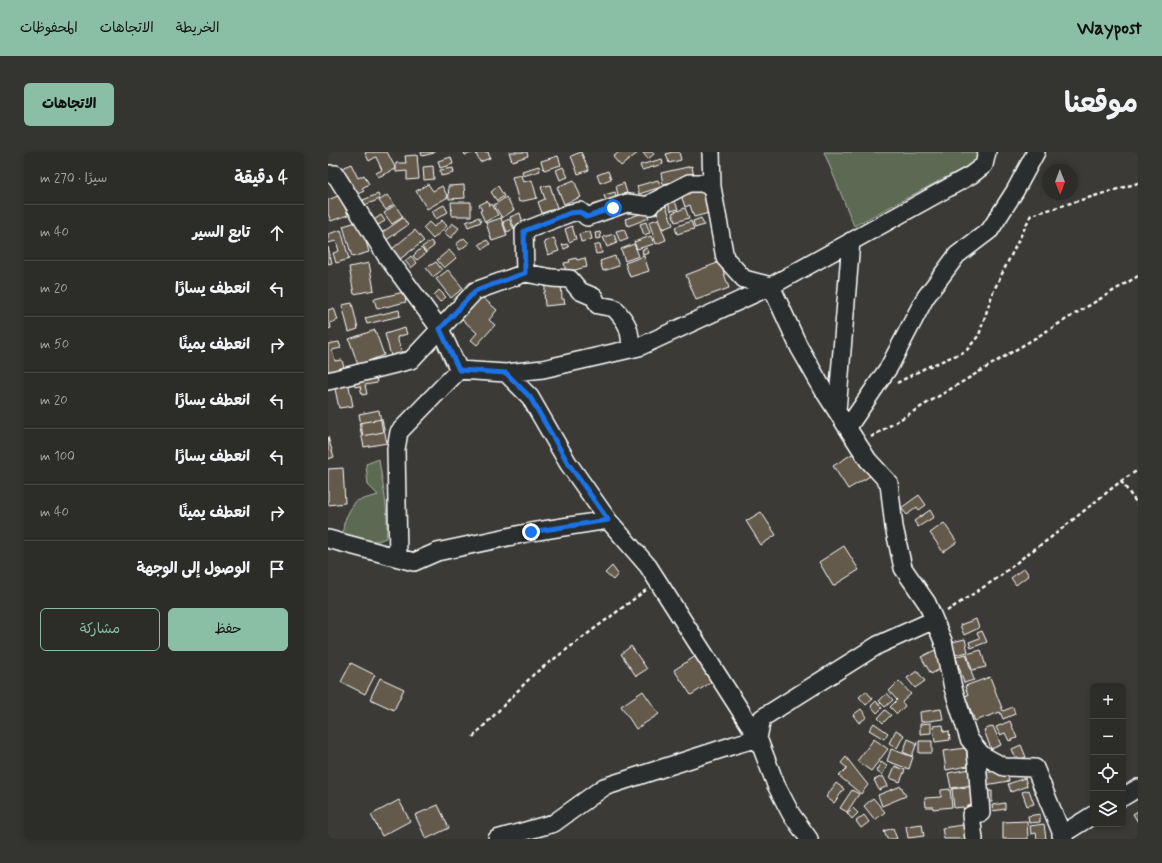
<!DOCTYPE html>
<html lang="ar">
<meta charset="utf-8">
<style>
body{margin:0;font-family:Mynerve,"Playpen Sans Arabic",sans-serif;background:#343431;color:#f1f3f6;direction:rtl}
.controls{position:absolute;right:12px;bottom:12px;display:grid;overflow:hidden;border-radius:6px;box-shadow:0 2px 6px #0003}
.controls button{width:36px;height:36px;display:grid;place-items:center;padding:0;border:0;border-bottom:1px solid #484846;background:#2c2c29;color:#f1f3f6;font:20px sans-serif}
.compass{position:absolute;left:714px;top:12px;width:36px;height:36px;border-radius:50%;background:#2c2c29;box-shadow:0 2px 6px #0003;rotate:179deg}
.stop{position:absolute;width:12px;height:12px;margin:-9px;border:3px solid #1a73e8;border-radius:50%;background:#fff}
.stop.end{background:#1a73e8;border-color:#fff;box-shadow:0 1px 4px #0008}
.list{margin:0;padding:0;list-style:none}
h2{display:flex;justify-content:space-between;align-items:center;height:52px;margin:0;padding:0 16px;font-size:17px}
h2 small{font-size:13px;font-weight:400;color:#a6a7a8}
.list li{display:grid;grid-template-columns:26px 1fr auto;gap:12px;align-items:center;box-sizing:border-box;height:56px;padding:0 16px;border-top:1px solid #484846}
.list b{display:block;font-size:15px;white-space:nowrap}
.list em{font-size:13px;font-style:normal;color:#a6a7a8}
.actions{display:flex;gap:8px;padding:12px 16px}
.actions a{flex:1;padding:9px 0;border:1px solid #8abfa5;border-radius:6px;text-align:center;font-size:14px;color:#8abfa5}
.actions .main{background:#8abfa5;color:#111}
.icon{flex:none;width:22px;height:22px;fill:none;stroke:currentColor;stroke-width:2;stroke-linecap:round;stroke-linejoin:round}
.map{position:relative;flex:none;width:810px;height:687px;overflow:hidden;direction:ltr;border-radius:6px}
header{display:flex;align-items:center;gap:24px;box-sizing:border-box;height:56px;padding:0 20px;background:#8abfa5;color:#111}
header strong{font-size:19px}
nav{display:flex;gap:22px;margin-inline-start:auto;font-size:14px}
.intro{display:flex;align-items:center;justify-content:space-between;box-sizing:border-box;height:96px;padding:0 24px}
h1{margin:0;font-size:28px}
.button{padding:10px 18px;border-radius:6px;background:#8abfa5;color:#111;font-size:14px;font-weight:700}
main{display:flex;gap:24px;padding:0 24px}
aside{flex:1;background:#2c2c29;border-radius:6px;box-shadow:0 2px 6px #0003}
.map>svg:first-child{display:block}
.green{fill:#5c6a52;stroke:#aeb4a8}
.building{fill:#645a4c;stroke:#fff}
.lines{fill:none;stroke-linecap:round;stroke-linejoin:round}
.minor-casing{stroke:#fff;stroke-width:20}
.path{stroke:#fff;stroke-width:2.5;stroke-dasharray:4 3;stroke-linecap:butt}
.minor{stroke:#2a2d2e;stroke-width:17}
.route{stroke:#1a73e8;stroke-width:5}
</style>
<header>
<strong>Waypost</strong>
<nav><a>الخريطة</a><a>الاتجاهات</a><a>المحفوظات</a></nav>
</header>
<div class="intro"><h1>موقعنا</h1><a class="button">الاتجاهات</a></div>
<main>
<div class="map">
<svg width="810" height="687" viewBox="0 0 810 687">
<rect width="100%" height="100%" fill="#3b3a37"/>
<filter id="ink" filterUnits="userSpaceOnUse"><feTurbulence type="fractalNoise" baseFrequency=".025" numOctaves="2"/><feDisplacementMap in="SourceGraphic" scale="8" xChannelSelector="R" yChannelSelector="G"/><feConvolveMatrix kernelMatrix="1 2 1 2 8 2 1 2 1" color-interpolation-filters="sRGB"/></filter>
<g filter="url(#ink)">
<path class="green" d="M496 0H651L647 10 526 74Z
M51 307C54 333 62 360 58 386L50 389H36L32 386 19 384 15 380C15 368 21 359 28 349L50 343 40 333 38 312Z"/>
<path class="building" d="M39 0H59L68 17 50 25 48 21 54 18 48 5 41 9 37 1Z
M93 0H106V1L94 4Z
M136 0H148L137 3Z
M154 0H160L162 6 152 10 148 2Z
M181 0H199L200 4 184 9Z
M253 0 261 18 250 22 243 4Z
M291 0H311L293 14 285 5Z
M316 0H325L326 2 320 7 315 1Z
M344 0H351L353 8 341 11 338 2Z
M89 3 91 27 79 28V19L68 20V11H78L77 4Z
M230 4 233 13 216 18 213 9Z
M123 5 125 12 112 16 110 9Z
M334 7 335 12 314 18 312 13Z
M23 12 30 26 36 23 41 32 34 36 36 39 28 43 14 16Z
M105 14 106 27 96 28 95 15Z
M211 14 212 19 195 24 194 19Z
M364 14 366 26 335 32 333 21Z
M235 15 240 25 232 28 228 18Z
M125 16 126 21 113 24 112 18Z
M280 19 283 27 272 31 269 23Z
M193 23 195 30 204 28 209 46 191 50 184 25Z
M246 28 253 45 236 52 229 35Z
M330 28 333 35 311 42 309 34Z
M296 31 299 41 290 43 288 34Z
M100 32 105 39 114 34 120 45 99 57 88 39Z
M136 33 137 46 121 47 120 34Z
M222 33 229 56 214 61 210 50 217 47 213 35Z
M170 34 176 44 169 49 163 40Z
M374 36 381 61 366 65 362 53 357 55 353 43Z
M287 40 289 49 279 52 276 43Z
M50 42 52 47 37 53 35 48Z
M12 43 20 63 3 69 0 62V48Z
M59 43 66 52 58 58 51 49Z
M178 45 186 58 174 66 166 53Z
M346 47 350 57 343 59 339 49Z
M159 49 162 54 164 52 170 63 157 70 152 59 154 58 151 53Z
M123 50H143V64H124Z
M67 53 75 65 64 72 56 61Z
M116 53 120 60 108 67 104 59Z
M338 54 345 73 335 77 328 57Z
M357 56 361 66 347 70 344 61Z
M318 60 321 66 300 74 297 67Z
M192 61 196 74 187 77 182 65Z
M53 63 57 69 47 75 43 70Z
M151 65 153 70 140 75 138 70Z
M75 66 80 73 57 89 52 82Z
M173 66 179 84 164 89 158 71Z
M373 66 376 73 367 76 365 69Z
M181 67 186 77 179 80 175 70Z
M330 67 338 88 328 92 321 70Z
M114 68 119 74 105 87 95 76 101 70 106 75Z
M32 69 41 100 24 105 15 74Z
M363 69 366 77 349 82 347 75Z
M318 70 322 81 316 83 312 72Z
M124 71 131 76 123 86 116 81Z
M244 74 248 87 241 90 237 77Z
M296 77 300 87 292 90 288 79Z
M13 78 21 107 8 111 5 101 11 99 8 89 0 91V82Z
M87 78 96 89 72 107 64 97Z
M262 79 264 87 253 90 251 82Z
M272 80 273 86 268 87 267 81Z
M286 82 289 91 279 95 275 85Z
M323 84 326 92 309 97 306 90Z
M136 86 141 91 132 98 128 92Z
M226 86 231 99 220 103 216 90Z
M159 88 162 92 155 97 151 92Z
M103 89 106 94 98 100 94 95Z
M239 92 241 95 236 97 234 93Z
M272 92 274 101 268 102 266 94Z
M306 92 311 104 297 109 293 97Z
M0 95 4 111 0 112Z
M93 96 98 101 89 108 85 104Z
M319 96 321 101 315 103 314 98Z
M121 98 128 106 116 116 109 108Z
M83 104 89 111 83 116 77 109Z
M287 104 291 114 275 119 272 109Z
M316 104 321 119 302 125 297 111Z
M248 106 249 108 257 106 259 115 238 120 236 111 242 110 241 108Z
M108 110 114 118 105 125 98 116Z
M392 110 401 136 368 148 358 123Z
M41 111 46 138 26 142 21 115Z
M120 118 135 136 123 146 108 127Z
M233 131 234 147H236L237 152 217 154 216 140H217V133Z
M111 138 118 145 112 150 106 143Z
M76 140 78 150 49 157 46 147Z
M153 144 169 158 161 168 167 173 149 193 143 188 149 181 133 166Z
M24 151 30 177 21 180 14 153Z
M6 156 10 168 2 171 3 176 0 177V158Z
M71 158 72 164 39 172 37 166Z
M77 176 79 182 69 185 74 201 63 204 57 182Z
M47 178 56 203 30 213 21 187Z
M11 190 13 196 4 198 7 209 14 208 16 216 0 220V192Z
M48 222 49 231 37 233 39 242 34 243 32 234 27 235 25 226Z
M20 229 25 254 11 256 6 232Z
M51 258 55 280 35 284 31 262Z
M54 267 59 291 36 295 31 271Z
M0 285 6 305 0 307Z
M529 299 544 323 520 337 505 314Z
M15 316 17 351 0 353V317Z
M591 343 598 353 591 358 589 355 579 363 573 356Z
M602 358 606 365 590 375 586 369Z
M433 360 448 383 433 393 418 369Z
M616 371 629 390 615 400 602 381Z
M516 394 531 418 505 434 491 410Z
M284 414 290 422 285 428 277 421Z
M696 416 701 423 688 433 683 426Z
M648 467 651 476 636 483 632 473Z
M654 479 659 490 643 496 641 490 652 486 649 481Z
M637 487 640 500 627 503 624 490Z
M303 494 319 517 308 524 293 502Z
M607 498 616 515 603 522 593 505Z
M653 498 658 515 644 518 639 502Z
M371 502 387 528 363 543 346 518Z
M638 502 646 528 636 531 628 505Z
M23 511 47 523 37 542 13 530Z
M589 519 597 529 587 536 579 526Z
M662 525 675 559 685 555 687 562 675 567 672 560 647 569 637 544 640 543 637 534Z
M52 526 76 537 66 558 42 547Z
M571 529 583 542 574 550 577 554 569 562 562 555 569 548 561 539Z
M315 539 331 562 308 577 293 554Z
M538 539 545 547 538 553 531 545Z
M559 541 565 548 557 555 551 549Z
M548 549 554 556 549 561 543 554Z
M533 557 539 565 531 571 525 563Z
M613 557 615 567 593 570 592 560Z
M557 558 563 563 555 571 550 566Z
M682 569 689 586 681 589 677 581 672 583 668 575Z
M546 571 560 581 556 587 541 578Z
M603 571V581L592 582V572Z
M615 573 616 580 621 579 622 588 607 590 605 574Z
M665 574 673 593 663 597 656 578Z
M568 578 576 583 569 596 561 591Z
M546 587 560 597 543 619 529 609Z
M580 587 589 591 584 604 575 600Z
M591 589H604V601H591Z
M693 593 698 605 689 609 684 597Z
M638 596 640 614 618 618 615 599Z
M563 597 585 605 581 617 559 609Z
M518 605 540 633 533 642 511 624 519 616 513 611Z
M553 610 559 614 554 623 548 619Z
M567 614 577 618 572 630 562 626Z
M642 617 645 633 623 636 620 621Z
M669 619 670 622 679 620 681 629 657 633 655 621Z
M555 624 560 634 551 638 546 628Z
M697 626 699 634 683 640 680 632Z
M508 631 516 637 506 651 498 645Z
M573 634 578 644 554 654 550 643Z
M647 634 649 653 643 654V659H636L635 655 626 656 624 637Z
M622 637 624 655 605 657V655H598L597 646 613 645V638Z
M524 638 531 642 519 660 512 656Z
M701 638 706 652 699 654 694 640Z
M659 639H664V650H660Z
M545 646 557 660 547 668 536 654Z
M71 648 82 669 54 684 43 663Z
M677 651V657L665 659 664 653Z
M110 653 121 676 98 687 87 663Z
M525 656 530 661 524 667 519 661Z
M810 659V670L805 662Z
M712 662V670L701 671 700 664Z
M536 663 541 670 533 676 528 669Z
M699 669 700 687H675V670Z
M594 672 596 684 580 686 578 674Z
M641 672 643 687H616L614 676Z
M716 672 718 687H709L708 681 703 682 702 674Z
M565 676 569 687H559L556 679Z"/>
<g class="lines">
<g class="minor-casing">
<path id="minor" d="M383 0 384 35 397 106 416 127 443 134 471 195 496 239 540 308 561 331 566 375 575 416 599 451 615 489 625 536 641 587 654 603 676 615 707 616 736 687
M0 22H7L57 102 112 177 83 208 0 229
M384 35 374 31H361L325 50 322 54 299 51 259 65 252 59 242 61 196 79 197 121 147 139 112 177 131 218 178 221 202 245 240 311 280 368 320 414 430 586 448 633 463 662 481 687
M197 121 224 126 242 127 252 139 266 145 270 153 286 156C300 171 302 176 303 197
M178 221 215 217 311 195 443 134 643 23 656 13 659 0
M509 259 523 89
M520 275 561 215 597 146 629 103 662 78 687 39 708 0
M0 387 86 410 109 400 203 380 280 368
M70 405 68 297 71 280 131 218
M430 586 434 566 550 493 606 468
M795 645 810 636
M733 683 765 663
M169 687 226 671 276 635 406 593 430 586
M646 687 643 663 653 661 648 597"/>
</g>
<path class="path" d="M569 231 597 216 638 199 651 183 665 140 703 63 810 31
M543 285 810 124
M793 329 810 353
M619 459 671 425 698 403 721 387 793 329 810 318
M145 585 206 522 318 438"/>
<use href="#minor" class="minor"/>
</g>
</g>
<g class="lines" filter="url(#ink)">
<path class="route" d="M203 380 280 368 240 311 202 245 178 221 131 218 112 177 147 139 197 121 196 79 242 61 252 60 259 65 285 56"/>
</g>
</svg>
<div class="controls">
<button>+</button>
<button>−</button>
<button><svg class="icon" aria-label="locate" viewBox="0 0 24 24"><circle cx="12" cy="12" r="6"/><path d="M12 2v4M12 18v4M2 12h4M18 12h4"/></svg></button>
<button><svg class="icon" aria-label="layers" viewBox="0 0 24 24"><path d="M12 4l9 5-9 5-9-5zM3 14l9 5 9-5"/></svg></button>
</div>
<svg class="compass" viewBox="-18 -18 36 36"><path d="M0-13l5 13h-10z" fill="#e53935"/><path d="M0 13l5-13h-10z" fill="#a6a7a8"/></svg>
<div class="stop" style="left:285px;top:56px"></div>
<div class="stop end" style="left:203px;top:380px"></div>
</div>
<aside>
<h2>4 دقيقة<small>سيرًا · 270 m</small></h2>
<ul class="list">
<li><svg class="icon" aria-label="ahead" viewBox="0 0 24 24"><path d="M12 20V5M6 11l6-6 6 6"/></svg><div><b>تابع السير</b></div><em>40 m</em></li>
<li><svg class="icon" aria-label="left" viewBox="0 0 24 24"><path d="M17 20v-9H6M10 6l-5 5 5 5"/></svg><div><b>انعطف يسارًا</b></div><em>20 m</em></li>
<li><svg class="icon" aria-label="right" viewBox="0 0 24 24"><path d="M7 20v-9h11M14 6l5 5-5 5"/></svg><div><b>انعطف يمينًا</b></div><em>50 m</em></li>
<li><svg class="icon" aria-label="left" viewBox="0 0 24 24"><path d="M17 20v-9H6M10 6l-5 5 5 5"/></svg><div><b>انعطف يسارًا</b></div><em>20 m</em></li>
<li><svg class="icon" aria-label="left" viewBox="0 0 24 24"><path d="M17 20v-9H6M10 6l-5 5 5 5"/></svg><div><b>انعطف يسارًا</b></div><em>100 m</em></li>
<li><svg class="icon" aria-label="right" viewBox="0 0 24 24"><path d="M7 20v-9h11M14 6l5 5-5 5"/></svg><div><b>انعطف يمينًا</b></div><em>40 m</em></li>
<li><svg class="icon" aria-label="arrive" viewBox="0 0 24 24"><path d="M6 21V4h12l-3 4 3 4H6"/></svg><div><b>الوصول إلى الوجهة</b></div></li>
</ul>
<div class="actions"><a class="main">حفظ</a><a>مشاركة</a></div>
</aside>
</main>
